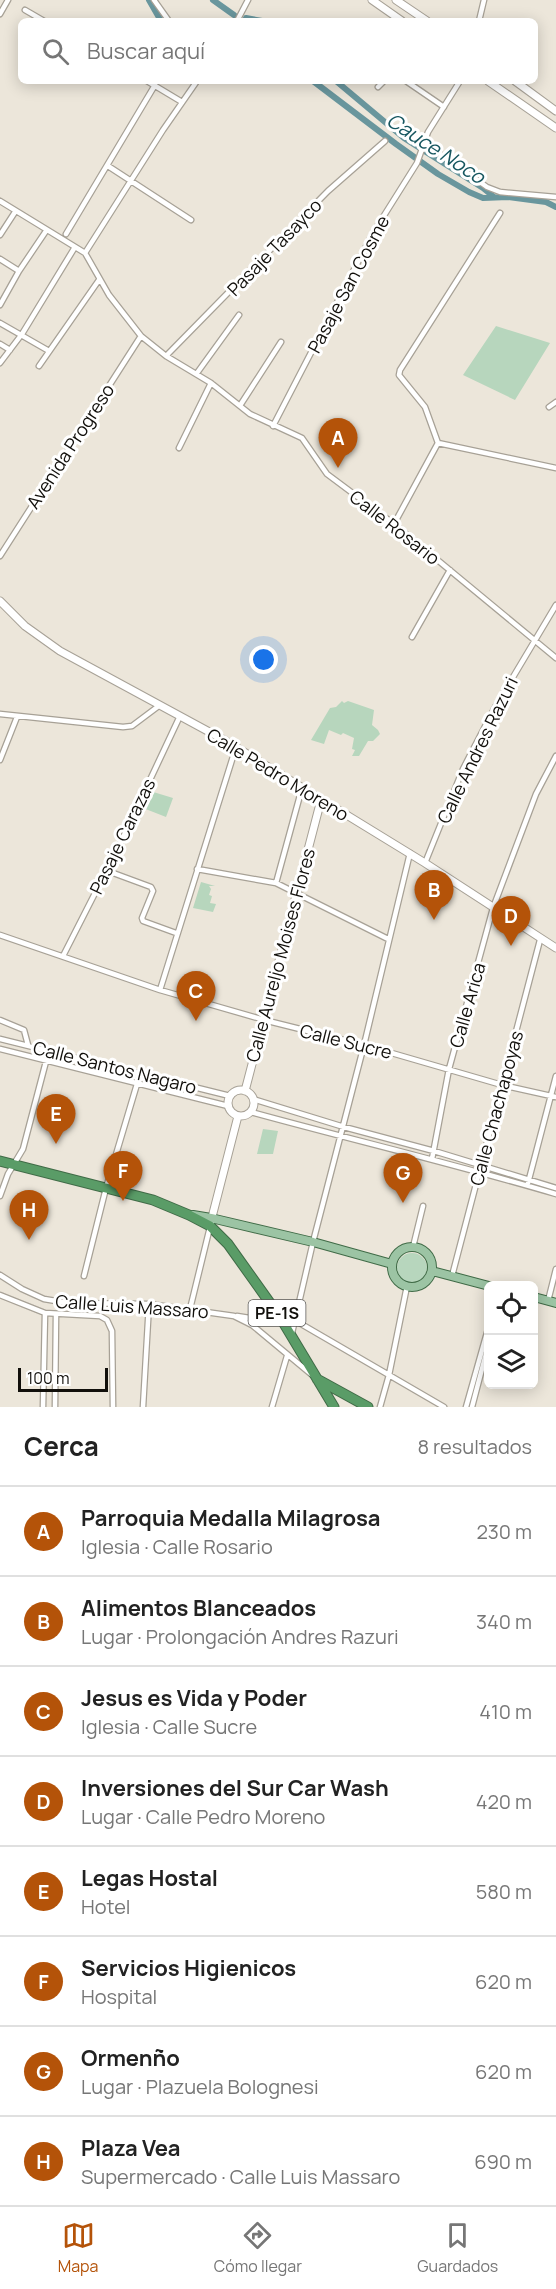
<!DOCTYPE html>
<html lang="es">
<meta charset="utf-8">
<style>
body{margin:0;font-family:Manrope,sans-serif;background:#f2f2f2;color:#222}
.controls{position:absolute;right:18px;bottom:18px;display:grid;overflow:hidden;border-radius:9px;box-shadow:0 3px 15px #0003}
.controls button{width:54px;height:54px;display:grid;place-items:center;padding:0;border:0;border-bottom:2px solid #e0e0e0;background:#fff;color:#222;font:30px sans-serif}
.scale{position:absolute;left:18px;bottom:15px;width:90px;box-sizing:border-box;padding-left:6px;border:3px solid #110f0b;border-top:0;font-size:16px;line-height:21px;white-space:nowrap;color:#110f0b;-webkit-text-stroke:4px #fff;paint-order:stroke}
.you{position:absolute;left:264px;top:660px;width:21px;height:21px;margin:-15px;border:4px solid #fff;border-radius:50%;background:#1a73e8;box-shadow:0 0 0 9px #1a73e833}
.badge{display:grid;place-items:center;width:39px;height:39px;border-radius:50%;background:#b45309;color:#fff;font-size:20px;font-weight:700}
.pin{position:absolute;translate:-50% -50px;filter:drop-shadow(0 2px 3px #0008)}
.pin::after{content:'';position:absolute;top:32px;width:21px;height:18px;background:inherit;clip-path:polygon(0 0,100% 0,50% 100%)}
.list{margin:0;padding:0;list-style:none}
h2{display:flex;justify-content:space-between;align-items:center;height:78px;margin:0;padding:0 24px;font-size:26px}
h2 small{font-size:20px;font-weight:400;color:#767676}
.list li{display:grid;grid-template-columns:39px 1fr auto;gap:18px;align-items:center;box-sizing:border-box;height:90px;padding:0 24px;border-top:2px solid #e0e0e0}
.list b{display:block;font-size:22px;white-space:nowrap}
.list p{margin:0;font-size:20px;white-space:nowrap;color:#767676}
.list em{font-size:20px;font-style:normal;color:#767676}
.icon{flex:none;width:33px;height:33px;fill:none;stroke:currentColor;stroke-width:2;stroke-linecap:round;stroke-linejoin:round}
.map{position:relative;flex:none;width:556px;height:1407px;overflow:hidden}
.search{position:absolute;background:#fff;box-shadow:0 3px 15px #0003;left:18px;right:18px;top:18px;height:66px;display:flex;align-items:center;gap:15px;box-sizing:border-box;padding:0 21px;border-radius:9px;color:#767676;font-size:22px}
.sheet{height:798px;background:#fff}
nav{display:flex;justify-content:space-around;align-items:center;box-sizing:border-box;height:84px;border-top:2px solid #e0e0e0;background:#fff;font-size:16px;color:#767676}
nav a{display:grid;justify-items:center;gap:3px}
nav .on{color:#b45309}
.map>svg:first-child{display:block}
.green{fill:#b7d6bd}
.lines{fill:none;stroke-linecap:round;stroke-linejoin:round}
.canal{stroke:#69969d;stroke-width:6}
.street-casing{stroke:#a7a196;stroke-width:7}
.secondary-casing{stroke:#a7a196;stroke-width:9}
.primary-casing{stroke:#406b47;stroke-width:10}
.highway-casing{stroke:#406b47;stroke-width:11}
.street{stroke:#fff;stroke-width:4.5}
.secondary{stroke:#fff;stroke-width:7}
.primary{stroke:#9cc4a4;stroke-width:8}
.highway{stroke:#5a9c67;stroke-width:9}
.labels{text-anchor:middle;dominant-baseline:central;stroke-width:6;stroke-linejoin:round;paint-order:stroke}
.shield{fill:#fff;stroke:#585754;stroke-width:1.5}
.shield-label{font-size:16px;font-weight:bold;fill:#110f0b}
.street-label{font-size:18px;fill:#110f0b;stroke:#fff}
.water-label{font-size:20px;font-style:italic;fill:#16565f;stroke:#fff}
</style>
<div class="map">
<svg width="556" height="1407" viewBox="0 0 556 1407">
<rect width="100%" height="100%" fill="#ece6da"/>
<path class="green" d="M496 326 550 343 515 400 463 375Z
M342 701 344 703 348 701 374 710 372 725 378 730 380 734 373 741H368L359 756H352L355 750 352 749 354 738 343 733 341 735 329 730 324 744 311 740 330 708 336 707Z
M150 791 173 798 166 817 143 808Z
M201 882 215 886H209L211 889 209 895 212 896 210 903 216 904 213 912 193 908Z
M263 1129 278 1131 273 1154H257Z
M397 1268a15 15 0 1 1 30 0a15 15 0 1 1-30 0Z"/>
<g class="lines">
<path class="canal" d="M149 0 161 21
M213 0 234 15
M246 18 262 21
M313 81 396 144 438 174 469 192 483 198 508 197 546 202 556 207
M336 81 404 138 483 188 494 197"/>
<g class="street-casing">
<path id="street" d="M154 0 169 21
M25 10 44 21
M0 14 8 0
M237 21 248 0
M479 21 484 0
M147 81 182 102
M406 81 444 107
M378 87 384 81
M425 143 487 187 500 192 556 197
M108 166 191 220
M0 201 85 253
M500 213 400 370 399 375 425 407 438 443 556 468
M66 234 155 85
M0 235 15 212
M85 253 109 295 141 336 166 356 211 383 250 414 302 438 327 474 394 524 556 658
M85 253 163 130 197 81
M0 259 19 271
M0 305 19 271 46 231
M0 323 49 351
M0 344 10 350
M166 356 328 191 385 141
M0 363 22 334 75 247
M39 366 99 280
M197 373 239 315
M241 404 281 342
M549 407 556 402
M273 426 373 233 417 163 428 132 460 81
M179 448 211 383
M394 524 438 443
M0 556 141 336
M412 637 450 570
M0 714 123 727 132 726 160 705
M0 760 17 717
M425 863 463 769 494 709 556 605
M197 869 276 883 388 939
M105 870 151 887 153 891 142 918 143 921 176 933
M276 883 302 788
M0 935 160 990 268 1021 364 1045 502 1085 556 1097
M63 956 118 848 180 716
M160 990 236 747
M0 1020 24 1030 28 1045
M0 1039 230 1096
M0 1049 228 1106
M253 1099 344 1127 434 1151 556 1188
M251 1112C353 1140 455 1164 556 1194
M432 1159 449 1069 493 908 536 794 556 756
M528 1183 556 1076
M0 1196 8 1174 23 1149 49 1050
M413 1247 423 1206
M0 1275 22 1289 44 1299 68 1303 149 1304 234 1316 252 1325 311 1374
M84 1276 106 1188 140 1074
M452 1276 540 940
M0 1295 45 1313 100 1316 107 1320 112 1331 113 1407
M548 1301 556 1269
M190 1309 210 1227
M237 1316 282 1323
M296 1321 444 1407
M292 1333 313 1242 364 1045 410 853
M43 1407 45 1313
M55 1407 56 1314
M143 1407 149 1304
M272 1407 287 1356
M380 1407 389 1375 407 1286
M466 1407 488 1329
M472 1407 488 1346"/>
</g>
<g class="secondary-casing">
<path id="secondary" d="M372 0 402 21
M396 0 427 21
M488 81 556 128
M515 81 556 111
M0 601 25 626 60 651 226 741 425 863 556 948
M228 1103a13 13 0 1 1 26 0a13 13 0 1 1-26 0Z
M245 1091 321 800
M211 1221 238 1116"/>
</g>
<g class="primary-casing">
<path id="primary" d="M193 1215 211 1218 313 1242 392 1264
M392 1267a20 20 0 1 1 40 0a20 20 0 1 1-40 0Z
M432 1271 489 1286
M534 1297 556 1303"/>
</g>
<g class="highway-casing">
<path id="highway" d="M0 1161 153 1200 189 1215 210 1226 228 1244 280 1317 334 1407
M317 1379 368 1407"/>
</g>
<use href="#street" class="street"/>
<use href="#secondary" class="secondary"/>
<use href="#primary" class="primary"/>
<use href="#highway" class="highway"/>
</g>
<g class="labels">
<rect class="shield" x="248.5" y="1300" width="57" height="26" rx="4.5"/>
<g class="shield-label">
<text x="277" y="1313">PE-1S</text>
</g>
<g class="street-label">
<text transform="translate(274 247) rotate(-46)">Pasaje Tasayco</text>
<text transform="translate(348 284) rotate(-62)">Pasaje San Cosme</text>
<text transform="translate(70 446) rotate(-57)">Avenida Progreso</text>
<text transform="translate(395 527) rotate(38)">Calle Rosario</text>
<text transform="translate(477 750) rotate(-64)">Calle Andres Razuri</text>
<text transform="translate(278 774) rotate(31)">Calle Pedro Moreno</text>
<text transform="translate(122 836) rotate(-64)">Pasaje Carazas</text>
<text transform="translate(280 955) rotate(-75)">Calle Aureljo Moises Flores</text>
<text transform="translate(467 1005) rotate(-74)">Calle Arica</text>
<text transform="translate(346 1041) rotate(14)">Calle Sucre</text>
<text transform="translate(115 1067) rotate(14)">Calle Santos Nagaro</text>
<text transform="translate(496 1108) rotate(-75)">Calle Chachapoyas</text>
<text transform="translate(132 1306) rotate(4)">Calle Luis Massaro</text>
</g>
<g class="water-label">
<text transform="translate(436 148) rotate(33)">Cauce Noco</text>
</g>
</g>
</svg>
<div class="controls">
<button><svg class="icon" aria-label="locate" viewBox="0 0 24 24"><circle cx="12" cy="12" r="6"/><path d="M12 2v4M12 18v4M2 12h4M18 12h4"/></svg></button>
<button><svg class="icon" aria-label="layers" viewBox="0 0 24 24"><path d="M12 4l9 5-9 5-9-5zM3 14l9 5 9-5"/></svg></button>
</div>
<div class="scale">100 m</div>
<div class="you"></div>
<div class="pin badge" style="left:338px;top:468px">A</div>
<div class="pin badge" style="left:434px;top:920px">B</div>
<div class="pin badge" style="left:196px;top:1021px">C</div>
<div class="pin badge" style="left:511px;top:946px">D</div>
<div class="pin badge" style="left:56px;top:1144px">E</div>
<div class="pin badge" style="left:123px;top:1201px">F</div>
<div class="pin badge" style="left:403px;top:1203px">G</div>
<div class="pin badge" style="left:29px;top:1240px">H</div>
<div class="search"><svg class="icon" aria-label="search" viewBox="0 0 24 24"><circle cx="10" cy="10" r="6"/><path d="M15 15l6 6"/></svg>Buscar aquí</div>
</div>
<section class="sheet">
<h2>Cerca<small>8 resultados</small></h2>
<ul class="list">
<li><span class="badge">A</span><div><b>Parroquia Medalla Milagrosa</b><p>Iglesia · Calle Rosario</p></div><em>230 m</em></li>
<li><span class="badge">B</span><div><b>Alimentos Blanceados</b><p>Lugar · Prolongación Andres Razuri</p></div><em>340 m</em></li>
<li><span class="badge">C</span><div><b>Jesus es Vida y Poder</b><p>Iglesia · Calle Sucre</p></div><em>410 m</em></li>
<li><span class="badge">D</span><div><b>Inversiones del Sur Car Wash</b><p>Lugar · Calle Pedro Moreno</p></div><em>420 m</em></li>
<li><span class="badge">E</span><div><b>Legas Hostal</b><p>Hotel</p></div><em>580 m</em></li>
<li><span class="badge">F</span><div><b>Servicios Higienicos</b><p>Hospital</p></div><em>620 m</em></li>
<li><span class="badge">G</span><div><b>Ormenño</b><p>Lugar · Plazuela Bolognesi</p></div><em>620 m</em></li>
<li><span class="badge">H</span><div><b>Plaza Vea</b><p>Supermercado · Calle Luis Massaro</p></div><em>690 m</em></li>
</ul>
</section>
<nav>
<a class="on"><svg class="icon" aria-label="map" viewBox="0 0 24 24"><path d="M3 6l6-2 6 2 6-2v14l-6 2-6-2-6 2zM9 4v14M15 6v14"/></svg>Mapa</a>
<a><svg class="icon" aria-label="directions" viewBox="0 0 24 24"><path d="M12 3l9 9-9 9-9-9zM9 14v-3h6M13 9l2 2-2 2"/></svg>Cómo llegar</a>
<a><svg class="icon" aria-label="saved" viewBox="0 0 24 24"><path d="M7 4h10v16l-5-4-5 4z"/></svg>Guardados</a>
</nav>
